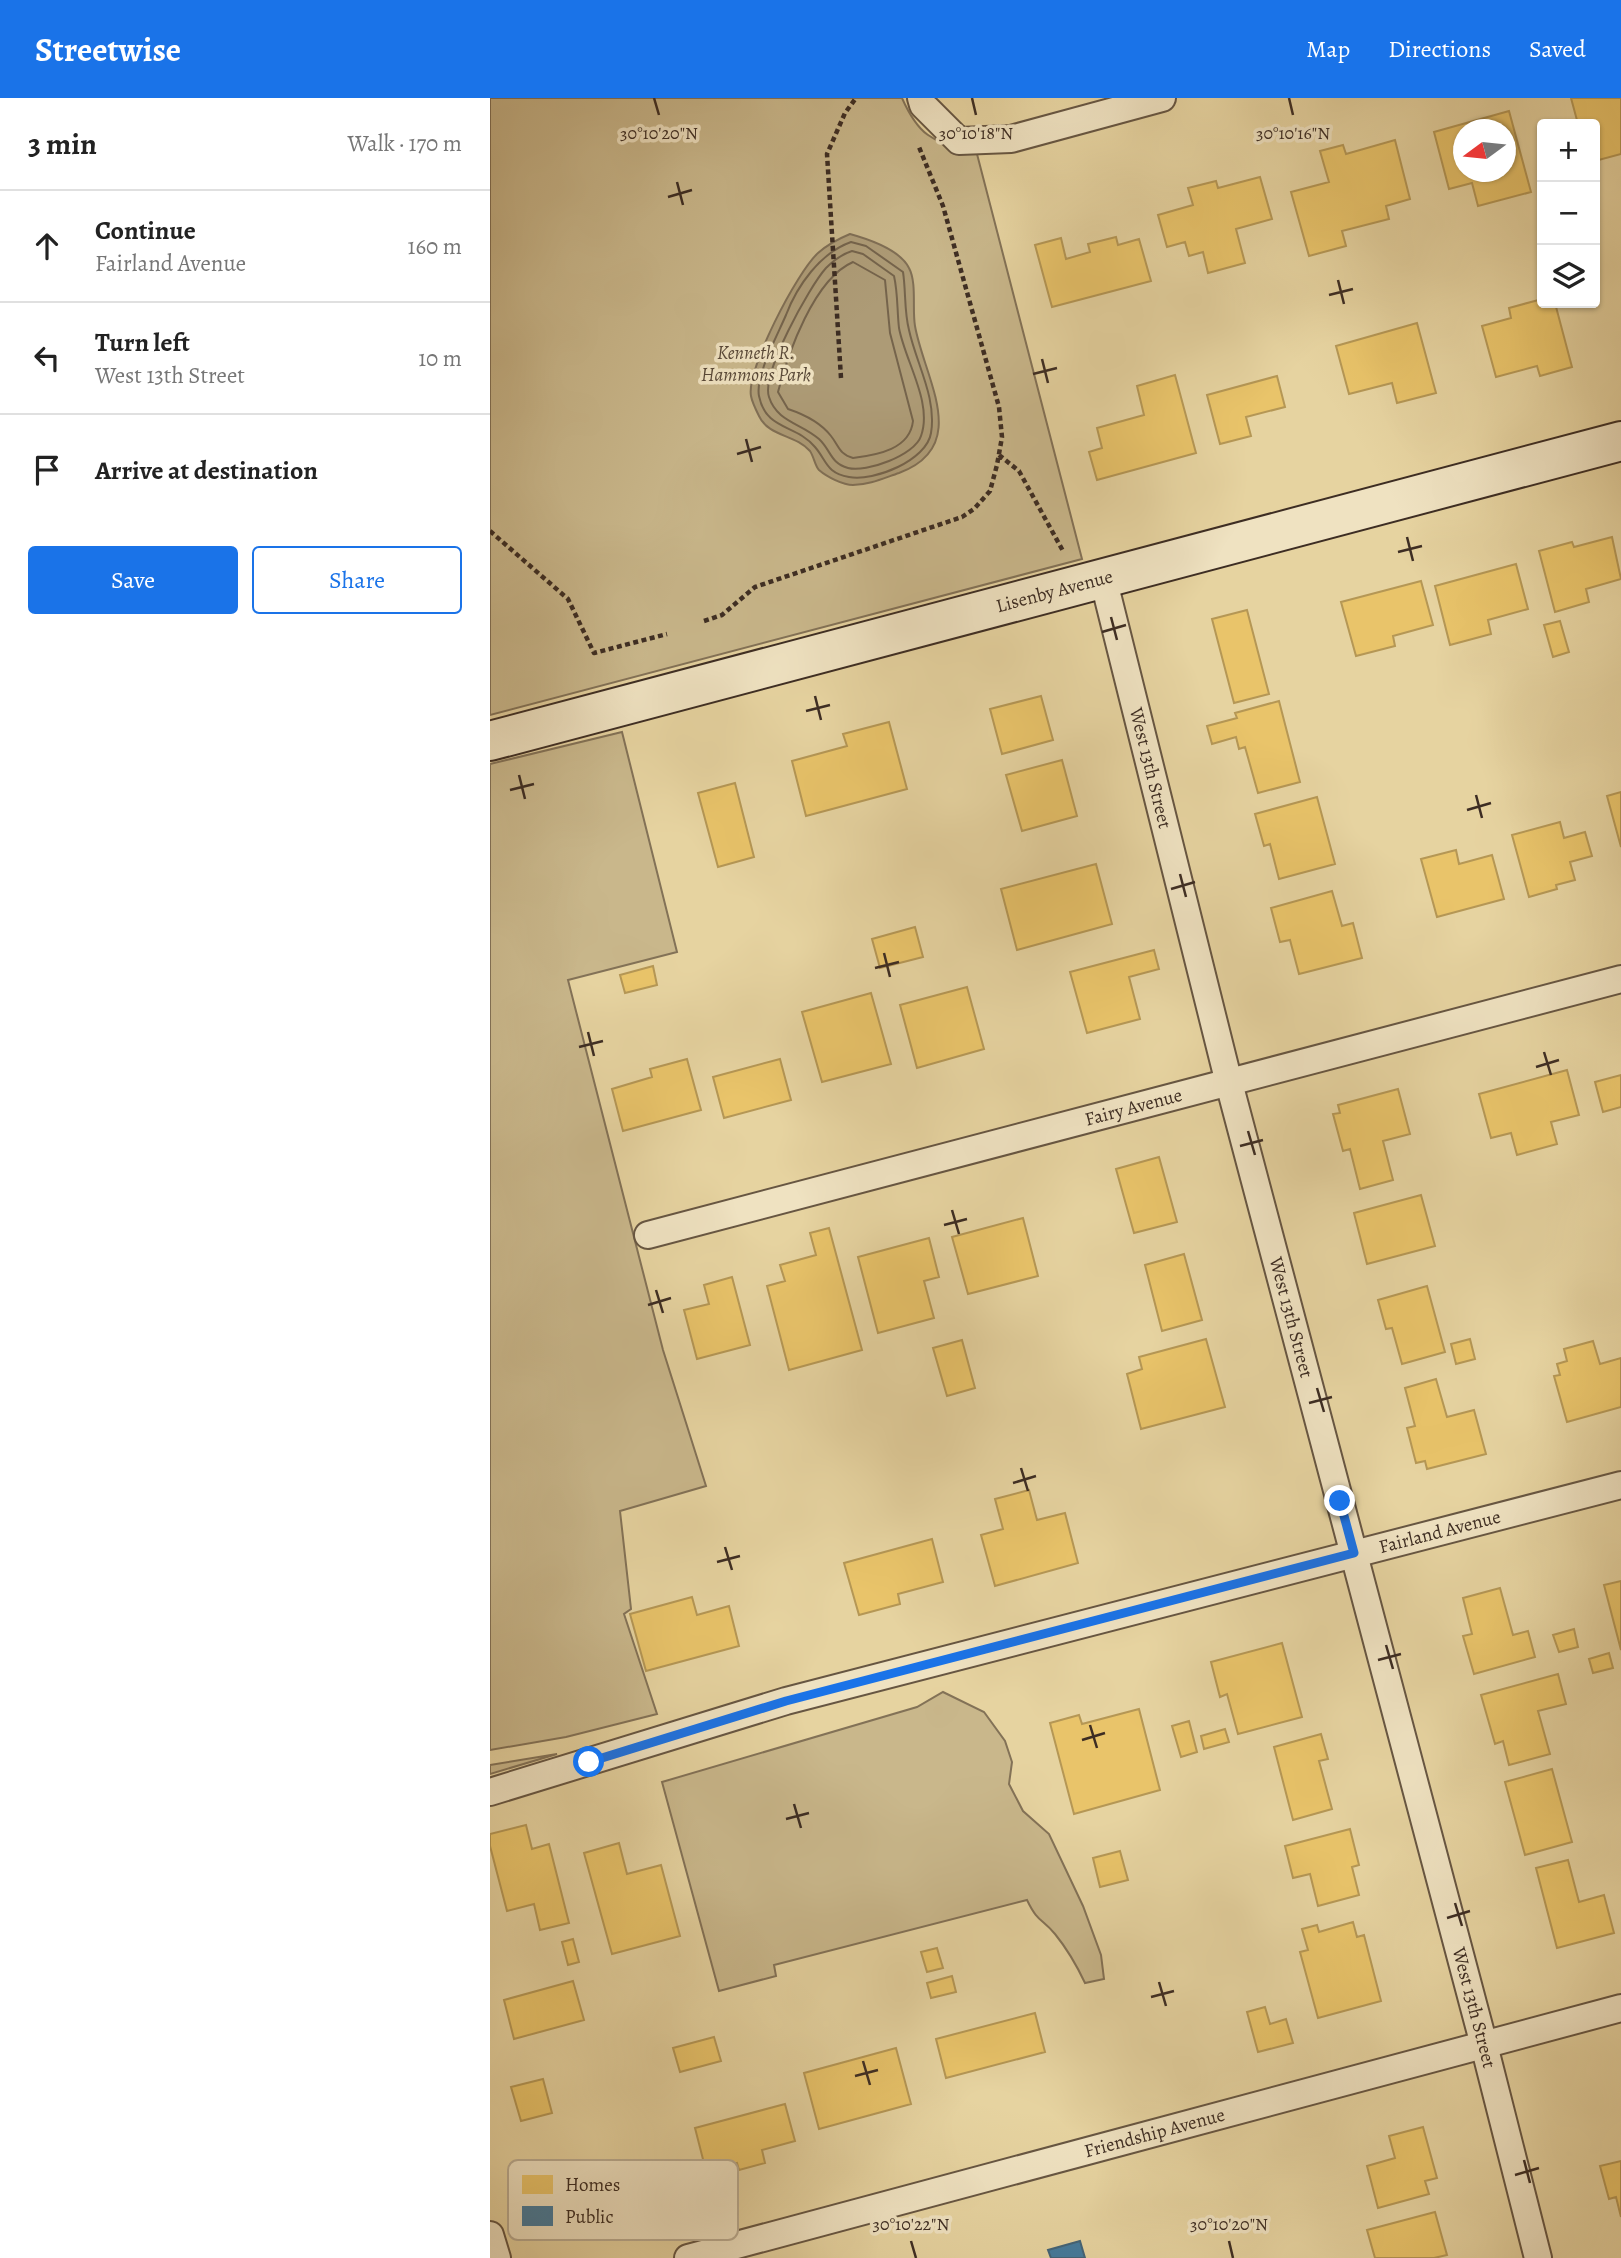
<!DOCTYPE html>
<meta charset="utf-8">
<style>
body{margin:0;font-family:Alegreya,serif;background:#f2f2f2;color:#222}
.controls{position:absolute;right:21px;top:21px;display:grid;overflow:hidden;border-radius:7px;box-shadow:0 2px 5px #0004}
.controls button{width:63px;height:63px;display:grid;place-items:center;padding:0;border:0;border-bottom:2px solid #e0e0e0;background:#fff;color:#222;font:35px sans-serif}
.compass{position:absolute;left:963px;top:21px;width:63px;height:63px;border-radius:50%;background:#fff;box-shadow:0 2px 5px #0004;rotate:255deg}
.stop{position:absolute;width:21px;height:21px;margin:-16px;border:5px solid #1a73e8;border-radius:50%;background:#fff}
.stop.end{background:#1a73e8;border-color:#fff;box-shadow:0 2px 7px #0008}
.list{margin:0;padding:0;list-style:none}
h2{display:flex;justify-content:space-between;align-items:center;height:91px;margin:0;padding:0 28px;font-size:30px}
h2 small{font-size:23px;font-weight:400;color:#767676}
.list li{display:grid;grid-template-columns:46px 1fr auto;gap:21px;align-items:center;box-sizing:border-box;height:112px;padding:0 28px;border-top:2px solid #e0e0e0}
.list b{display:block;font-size:26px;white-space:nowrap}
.list p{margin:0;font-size:23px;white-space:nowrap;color:#767676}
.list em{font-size:23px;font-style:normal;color:#767676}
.actions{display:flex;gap:14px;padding:21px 28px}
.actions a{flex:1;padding:16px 0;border:2px solid #1a73e8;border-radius:7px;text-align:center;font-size:24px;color:#1a73e8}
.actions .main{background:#1a73e8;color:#fff}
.icon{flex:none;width:38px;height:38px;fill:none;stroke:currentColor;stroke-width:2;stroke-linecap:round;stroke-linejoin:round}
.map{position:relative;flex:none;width:1131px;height:2160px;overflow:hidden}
header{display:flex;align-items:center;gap:42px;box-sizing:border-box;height:98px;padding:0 35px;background:#1a73e8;color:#fff}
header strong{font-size:33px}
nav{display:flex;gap:38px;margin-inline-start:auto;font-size:24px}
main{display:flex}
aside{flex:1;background:#fff}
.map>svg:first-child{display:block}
.green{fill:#c9b78b;stroke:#837257;stroke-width:2}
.water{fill:#ad9b76;stroke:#806f55;stroke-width:2}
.homes{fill:#e9c46a;stroke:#b59755;stroke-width:2;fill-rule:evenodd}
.public{fill:#457b9d;stroke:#436478;stroke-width:2}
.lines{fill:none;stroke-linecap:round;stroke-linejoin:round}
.shore{stroke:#75644c;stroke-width:2}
.minor-casing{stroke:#675642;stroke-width:30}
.secondary-casing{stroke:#3d2d23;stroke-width:42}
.path{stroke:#3d2d23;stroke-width:4.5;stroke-dasharray:5 3.5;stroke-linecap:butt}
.minor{stroke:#efe2c1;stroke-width:26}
.secondary{stroke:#efe2c1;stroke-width:38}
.route{stroke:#1a73e8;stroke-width:9}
.ticks{fill:none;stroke:#3d2d23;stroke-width:2.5}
.labels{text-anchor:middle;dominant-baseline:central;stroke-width:7;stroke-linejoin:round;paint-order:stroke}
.park-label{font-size:19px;font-style:italic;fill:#594938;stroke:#efe2c1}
.street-label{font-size:19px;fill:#3d2d23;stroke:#efe2c1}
.key{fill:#efe2c1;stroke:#baac92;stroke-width:2}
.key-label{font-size:19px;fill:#3d2d23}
.ticks-label{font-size:18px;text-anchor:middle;fill:#3d2d23;stroke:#efe2c1;stroke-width:7;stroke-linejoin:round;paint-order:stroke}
</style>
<header>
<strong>Streetwise</strong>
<nav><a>Map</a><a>Directions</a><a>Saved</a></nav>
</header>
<main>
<aside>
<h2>3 min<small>Walk · 170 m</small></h2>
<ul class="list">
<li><svg class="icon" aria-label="ahead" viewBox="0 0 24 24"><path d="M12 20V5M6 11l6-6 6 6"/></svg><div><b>Continue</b><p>Fairland Avenue</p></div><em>160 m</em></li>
<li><svg class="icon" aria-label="left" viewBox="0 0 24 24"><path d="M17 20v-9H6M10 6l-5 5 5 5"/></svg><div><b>Turn left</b><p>West 13th Street</p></div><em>10 m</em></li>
<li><svg class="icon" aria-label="arrive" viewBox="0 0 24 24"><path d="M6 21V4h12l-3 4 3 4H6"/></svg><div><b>Arrive at destination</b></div></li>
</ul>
<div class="actions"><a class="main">Save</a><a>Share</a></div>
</aside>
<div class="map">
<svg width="1131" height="2160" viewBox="0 0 1131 2160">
<rect width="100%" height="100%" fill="#e6d3a0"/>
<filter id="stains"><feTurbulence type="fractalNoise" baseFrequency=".00286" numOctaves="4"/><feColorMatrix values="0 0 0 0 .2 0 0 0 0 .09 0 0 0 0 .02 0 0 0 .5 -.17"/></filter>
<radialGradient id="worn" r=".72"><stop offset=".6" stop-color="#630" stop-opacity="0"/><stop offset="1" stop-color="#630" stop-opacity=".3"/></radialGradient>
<path class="green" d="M0 0H412C431 43 446 43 487 56L592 461 0 617Z
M132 634 187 854 78 882 173 1252 216 1388 130 1413 141 1511 134 1516 167 1616 76 1639 0 1652V666Z
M453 1594 494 1614 515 1643 522 1664 519 1686 533 1713 559 1736 593 1808 611 1857 614 1881 595 1885C587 1868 578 1852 565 1836 552 1820 548 1825 537 1802L284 1867 286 1878 229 1893 172 1684 427 1609Z
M67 1656 0 1676V1667Z"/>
<path class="water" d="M360 136C378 141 410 152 419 170 427 185 422 211 425 228 434 280 482 348 409 375 394 380 379 387 363 387 353 387 337 379 329 372 325 368 324 359 320 353 305 336 279 339 269 318 266 312 262 304 261 298 256 272 307 174 328 155 337 147 348 141 360 136Z"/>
<path class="homes" d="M1081 0H1131V56L1105 63V26H1088Z
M1019 13 1041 94 988 108 982 85 959 91 944 34ZM974 32H1016V74H974Z
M905 42 920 101 896 108 899 121 852 133 856 148 819 158 801 94 839 84 830 53 853 47 856 56Z
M770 79 782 121 746 131 755 165 718 175 713 154 699 158 695 144 677 149 668 117 703 107 698 90 726 83 728 90Z
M626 139 628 147 649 141 661 183 562 209 545 147 571 140 576 161 600 154 598 146Z
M1052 201V205H1065L1082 269 1050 278 1047 268 1006 279 992 228 1021 220 1019 210Z
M927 225 946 295 907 305 902 285 859 296 846 248Z
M685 277 706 355 607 382 599 354 612 350 607 330 654 317 647 288Z
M787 278 795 309 756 319 761 338 730 346 717 297Z
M1122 439 1131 481 1096 491 1099 504 1065 514 1049 453 1082 444 1084 449Z
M1026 466 1038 511 998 522 1001 536 960 547 945 488Z
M931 483 943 527 903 538 905 548 866 558 851 504Z
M757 512 779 596 744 605 722 521Z
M1070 523 1079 554 1063 559 1054 527Z
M551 598 563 642 512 656 500 611Z
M789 603 810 684 768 695 755 649 749 651 746 639 722 646 717 628 747 620 745 615Z
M399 624 417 691 316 718 302 663 357 648 353 636Z
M572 662 587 718 532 733 516 677Z
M245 685 264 759 228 769 208 695Z
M1131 694V749L1117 698Z
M827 699 845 766 789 781 780 746 774 748 765 716Z
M1070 724 1074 740 1095 734 1102 758 1080 764 1085 782 1066 787 1067 791 1039 799 1022 737Z
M966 752 969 766 1002 757 1014 801 947 819 931 761Z
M606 766 622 826 527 852 511 791Z
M842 793 852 828 863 825 872 860 809 876 800 842 790 844 781 810Z
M425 829 433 859 390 870 382 841Z
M664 852 669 871 639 879 650 921 597 935 580 874Z
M163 868 167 887 135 895 130 877Z
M477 889 494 951 427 970 410 907Z
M381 895 401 966 332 984 312 914Z
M197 961 211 1012 133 1033 122 991 162 979 160 971Z
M290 961 301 1002 234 1020 223 979Z
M1077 972 1089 1017 1061 1024 1067 1046 1027 1057 1021 1035 1001 1040 989 996Z
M1131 977V1009L1113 1014 1105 984Z
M908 991 920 1036 893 1043 903 1082 870 1091 860 1051 853 1053 843 1016 850 1015 848 1007Z
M669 1059 687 1124 644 1135 626 1071Z
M931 1097 945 1148 877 1166 864 1115Z
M533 1120 548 1178 478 1196 462 1139Z
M339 1130 372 1252 299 1272 277 1188 295 1183 290 1167 326 1157 320 1135Z
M439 1140 449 1179 434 1183 444 1220 388 1235 368 1159Z
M694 1156 712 1222 672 1233 655 1167Z
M242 1179 260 1247 207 1261 194 1212 219 1206 214 1187Z
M937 1188 955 1254 912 1266 902 1230 896 1231 888 1202Z
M716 1241 735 1309 651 1331 637 1276 652 1271 649 1259Z
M980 1241 985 1261 966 1266 961 1246Z
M472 1242 485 1290 457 1298 443 1250Z
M1103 1243 1110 1266 1131 1260V1309L1077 1324 1064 1278 1070 1277 1067 1266 1077 1263 1074 1251Z
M946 1281 957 1319 984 1312 996 1356 937 1371 935 1363 926 1365 917 1330 925 1328 915 1290Z
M539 1392 547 1422 575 1415 588 1465 505 1488 491 1437 513 1431 505 1401Z
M442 1441 453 1484 408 1496 410 1506 369 1517 354 1465Z
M1131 1483V1552L1114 1487Z
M1010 1490 1023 1537 1038 1533 1045 1559 984 1576 973 1538 982 1536 973 1500Z
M202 1499 207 1517 239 1508 249 1548 156 1573 140 1516Z
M1084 1531 1088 1549 1069 1554 1063 1537Z
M792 1545 812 1619 748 1636 737 1596 730 1599 721 1564Z
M1119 1555 1123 1570 1103 1575 1099 1561Z
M1068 1576 1076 1606 1048 1613 1060 1656 1019 1667 1013 1643 1005 1646 991 1597Z
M649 1611 670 1692 584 1716 560 1625 589 1617 592 1626Z
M699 1623 707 1654 691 1659 682 1628Z
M735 1631 739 1644 714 1651 711 1638Z
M831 1636 838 1661 829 1663 842 1711 803 1722 784 1649Z
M1062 1671 1082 1744 1035 1757 1015 1684Z
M36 1727 42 1751 59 1746 79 1825 50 1832 44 1806 17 1813 0 1748V1736Z
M860 1731 869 1767 862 1769 869 1797 828 1808 820 1776 803 1780 795 1748Z
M129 1745 137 1776 171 1767 190 1838 122 1856 94 1755Z
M630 1753 638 1782 610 1789 603 1760Z
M1078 1762 1089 1804 1114 1797 1124 1835 1067 1850 1046 1770Z
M863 1824 867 1839 874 1837 891 1903 828 1920 810 1854 818 1852 812 1831 827 1827 829 1834Z
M83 1841 89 1864 78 1867 72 1844Z
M447 1850 453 1870 437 1874 431 1854Z
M462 1878 466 1894 441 1900 437 1885Z
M83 1883 94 1922 24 1941 14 1902Z
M775 1909 780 1926 796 1921 803 1945 768 1954 757 1914Z
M545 1915 555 1954 456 1980 446 1941Z
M224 1939 231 1963 190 1974 183 1950Z
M406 1950 421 2006 329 2031 314 1975Z
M53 1981 62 2015 31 2023 21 1989Z
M295 2006 305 2043 272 2052 275 2065 249 2072 247 2065 216 2073 205 2030Z
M933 2029 947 2080 935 2083 939 2096 888 2110 877 2068 905 2060 899 2038Z
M1131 2063V2119L1126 2099 1119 2101 1110 2068Z
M945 2114 957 2157 944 2160H885L877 2132Z"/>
<path class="public" d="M590 2143 595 2160H561L558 2152Z"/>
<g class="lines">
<path class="shore" d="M361 144 376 148 413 174C416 193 414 213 419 232 426 265 447 300 441 335 437 362 384 384 359 379 336 375 337 363 325 349 306 326 276 333 269 298 265 278 288 236 296 217 307 188 330 155 361 144Z
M362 153 373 156 404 178C408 195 407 213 409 230 415 263 443 305 431 338 425 357 376 375 358 370 340 365 341 352 329 341 311 325 287 324 279 299 271 276 319 189 336 170 343 163 353 156 362 153Z
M363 164 395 182 400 235 423 323C420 351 388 357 363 360 349 356 349 348 341 338 331 325 313 316 298 311L288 294C298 255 324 181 363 164Z"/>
<g class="minor-casing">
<g id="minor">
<path d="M431 0 433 7 469 43 521 41 672 0"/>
<path id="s1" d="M613 480 739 985 994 1947 1048 2160"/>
<path id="s2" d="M158 1137 1131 881"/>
<path id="s3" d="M0 1694 296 1603 1131 1387"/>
<path d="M0 2137 7 2160"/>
<path id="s4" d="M198 2160 1131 1910"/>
</g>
</g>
<g class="secondary-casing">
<g id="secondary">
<path id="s5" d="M0 643 1131 343"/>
</g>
</g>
<path class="path" d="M351 280 337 56 355 15 366 0
M509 357 529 373 573 453
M0 433 78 501 104 555 177 536
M214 523 232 517 265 489 472 419 484 411 500 393 507 367 512 339 509 309 453 108 429 49"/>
<use href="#minor" class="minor"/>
<use href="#secondary" class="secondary"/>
</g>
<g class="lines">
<path class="route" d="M99 1664 296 1603 864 1455 850 1403"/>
</g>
<path class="ticks" d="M164 0 169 17M482 0 486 17M799 0 803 17M187 84 193 107M178 99 202 92M848 182 854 206M839 197 863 191M552 261 558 285M543 276 567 270M256 341 262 364M247 356 271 349M917 439 923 463M908 454 932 448M621 519 627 542M612 534 636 527M325 598 331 622M316 613 340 607M29 677 35 701M20 692 44 686M986 697 992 720M977 712 1001 705M690 776 696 799M681 791 705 784M394 855 400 879M385 870 409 864M98 934 104 958M89 949 113 943M1054 954 1061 977M1046 969 1069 962M758 1033 765 1057M750 1048 773 1042M462 1112 469 1136M454 1127 477 1121M166 1192 173 1215M158 1207 181 1200M827 1290 834 1314M819 1305 842 1299M531 1370 538 1393M523 1385 546 1378M235 1449 242 1472M227 1464 250 1458M896 1547 903 1571M888 1562 911 1556M600 1627 607 1650M592 1642 615 1635M304 1706 311 1730M296 1721 319 1715M965 1805 972 1828M957 1820 980 1813M669 1884 676 1908M661 1899 684 1893M373 1963 380 1987M365 1978 388 1972M1034 2062 1040 2085M1025 2077 1049 2070M421 2143 426 2160M739 2143 743 2160"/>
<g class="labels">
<g class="park-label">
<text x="266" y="255">Kenneth R.<tspan x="266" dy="22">Hammons Park</tspan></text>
</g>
<g class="street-label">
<text stroke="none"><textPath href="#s5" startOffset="584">Lisenby Avenue</textPath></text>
<text stroke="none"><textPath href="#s1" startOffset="196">West 13th Street</textPath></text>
<text stroke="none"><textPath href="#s2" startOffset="502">Fairy Avenue</textPath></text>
<text stroke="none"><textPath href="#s1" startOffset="763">West 13th Street</textPath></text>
<text stroke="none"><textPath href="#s3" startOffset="985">Fairland Avenue</textPath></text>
<text stroke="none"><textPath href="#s1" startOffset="1477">West 13th Street</textPath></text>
<text stroke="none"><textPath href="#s4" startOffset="483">Friendship Avenue</textPath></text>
</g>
</g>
<rect x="18" y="2062" width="230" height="80" rx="10" class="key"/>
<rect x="32" y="2077" width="31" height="19" fill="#e9c46a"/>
<rect x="32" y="2108" width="31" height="20" fill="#457b9d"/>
<g class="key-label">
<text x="75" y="2093">Homes</text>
<text x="75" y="2125">Public</text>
</g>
<g class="ticks-label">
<text x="169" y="41">30°10'20"N</text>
<text x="486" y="41">30°10'18"N</text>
<text x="803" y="41">30°10'16"N</text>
<text x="421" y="2132">30°10'22"N</text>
<text x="739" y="2132">30°10'20"N</text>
</g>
<rect width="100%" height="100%" filter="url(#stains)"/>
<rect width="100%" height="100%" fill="url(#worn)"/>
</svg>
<div class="controls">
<button>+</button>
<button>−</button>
<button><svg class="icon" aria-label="layers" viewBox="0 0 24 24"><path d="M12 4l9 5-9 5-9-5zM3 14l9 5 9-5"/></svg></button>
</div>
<svg class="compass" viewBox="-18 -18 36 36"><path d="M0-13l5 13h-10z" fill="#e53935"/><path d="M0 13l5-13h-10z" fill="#767676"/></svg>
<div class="stop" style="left:99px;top:1664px"></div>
<div class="stop end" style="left:850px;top:1403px"></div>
</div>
</main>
